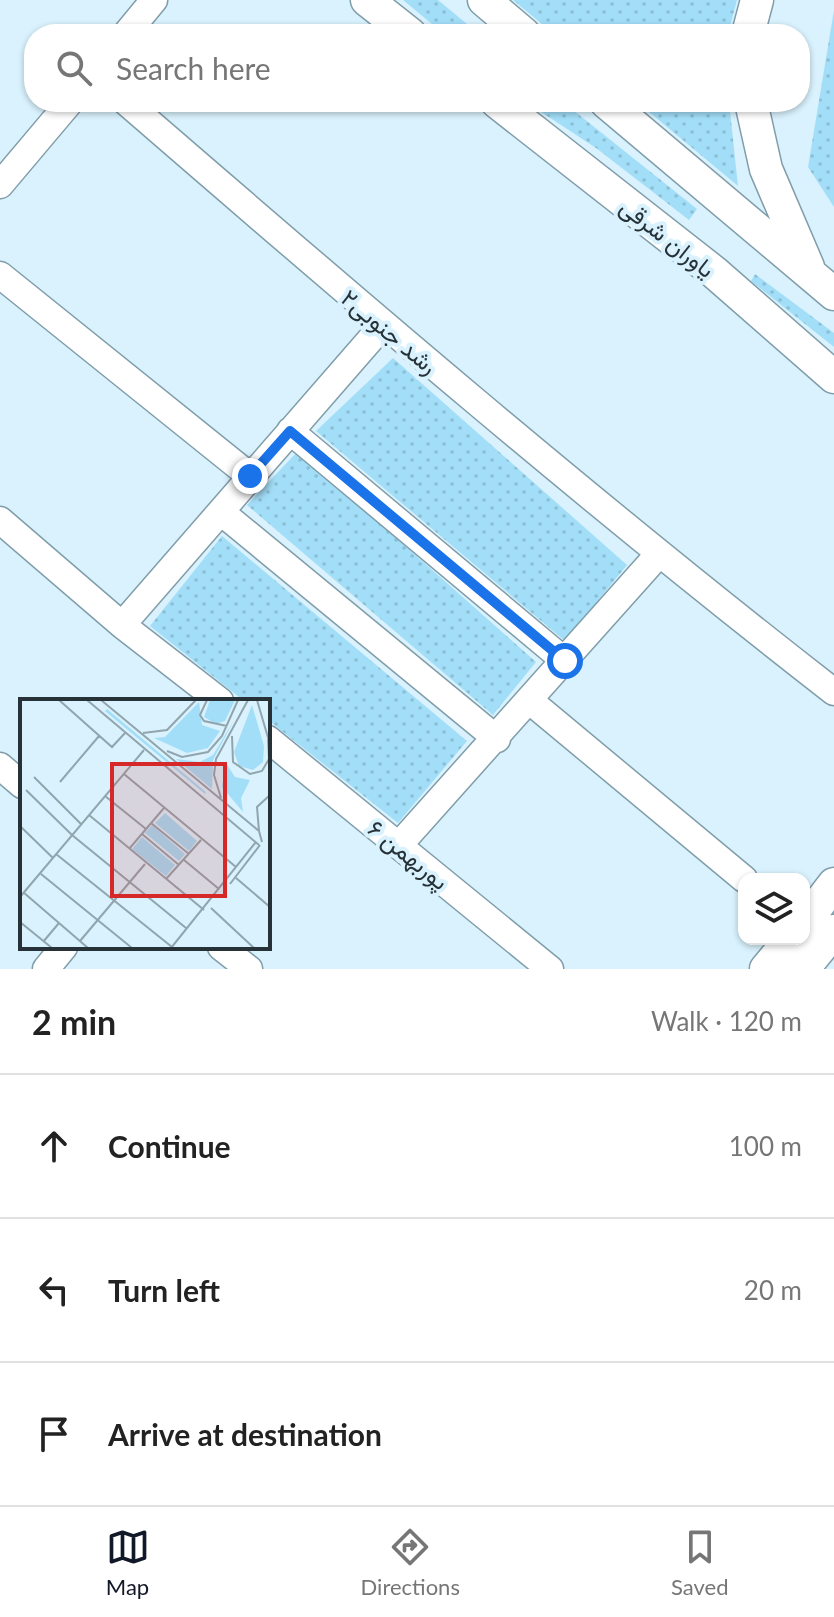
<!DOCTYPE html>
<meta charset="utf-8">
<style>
body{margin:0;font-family:Lato,Vazirmatn,sans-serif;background:#f2f2f2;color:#222}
.controls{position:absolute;right:24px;bottom:24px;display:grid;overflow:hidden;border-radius:16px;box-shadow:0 2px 6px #0004}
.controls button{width:72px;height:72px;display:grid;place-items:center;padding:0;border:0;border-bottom:2px solid #e0e0e0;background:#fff;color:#222;font:40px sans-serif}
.stop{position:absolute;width:24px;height:24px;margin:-18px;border:6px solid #1a73e8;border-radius:50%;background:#fff}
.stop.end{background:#1a73e8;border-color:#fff;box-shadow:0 2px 8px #0008}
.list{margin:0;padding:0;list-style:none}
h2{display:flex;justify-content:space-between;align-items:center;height:104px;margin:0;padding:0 32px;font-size:34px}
h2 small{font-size:26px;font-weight:400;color:#767676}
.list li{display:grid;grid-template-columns:52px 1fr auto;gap:24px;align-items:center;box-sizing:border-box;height:144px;padding:0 32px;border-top:2px solid #e0e0e0}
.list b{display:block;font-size:30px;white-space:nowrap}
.list em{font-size:26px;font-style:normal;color:#767676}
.icon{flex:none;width:44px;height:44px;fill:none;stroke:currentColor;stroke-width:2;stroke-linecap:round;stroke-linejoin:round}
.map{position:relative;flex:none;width:834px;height:969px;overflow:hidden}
.search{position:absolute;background:#fff;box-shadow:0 2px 6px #0004;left:24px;right:24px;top:24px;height:88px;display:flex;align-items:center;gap:20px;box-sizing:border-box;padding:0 28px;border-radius:32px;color:#767676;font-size:30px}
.sheet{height:536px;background:#fff}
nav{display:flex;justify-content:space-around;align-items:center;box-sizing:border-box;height:112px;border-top:2px solid #e0e0e0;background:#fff;font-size:22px;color:#767676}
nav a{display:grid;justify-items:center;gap:4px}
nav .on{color:#111827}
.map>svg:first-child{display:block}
.grass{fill:url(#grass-dots)}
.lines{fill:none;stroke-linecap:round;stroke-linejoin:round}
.minor-casing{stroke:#809daa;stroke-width:29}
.major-casing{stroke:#809daa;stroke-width:35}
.minor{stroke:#fff;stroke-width:26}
.major{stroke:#fff;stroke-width:32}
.route{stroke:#1a73e8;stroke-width:10}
.labels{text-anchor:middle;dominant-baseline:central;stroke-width:8;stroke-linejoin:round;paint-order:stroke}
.street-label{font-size:24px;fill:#263237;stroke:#d9f2fd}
.inset-road{fill:none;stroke:#91a5ae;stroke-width:2}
.view{fill:#d62828;fill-opacity:0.15;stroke:#d62828;stroke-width:4}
.inset-edge{fill:none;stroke:#263237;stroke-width:4}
</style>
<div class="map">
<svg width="834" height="969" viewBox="0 0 834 969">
<defs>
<pattern id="grass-dots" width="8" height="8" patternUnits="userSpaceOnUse" patternTransform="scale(2)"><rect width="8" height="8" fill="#a3def8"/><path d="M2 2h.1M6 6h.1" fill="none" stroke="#8cbfd5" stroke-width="1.8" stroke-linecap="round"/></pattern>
</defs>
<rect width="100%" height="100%" fill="#d9f2fd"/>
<path class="grass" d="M403 0H438L479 34H444Z
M513 0H737L728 34H554Z
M834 10V207L808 167Z
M526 102H563L697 209 689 220 596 148Z
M637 102H729L738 186Z
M755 274 834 333V347L751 281Z
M393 358 627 565 565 641 316 431Z
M298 451 536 662 493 715 247 505Z
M222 536 467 741 398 823 268 720V701H244L150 626Z"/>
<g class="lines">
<g class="minor-casing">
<path id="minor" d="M126 34 154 0
M126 102C358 303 591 503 834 692
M0 185 70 102
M0 275 250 476
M290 431 565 661
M221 512 497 739
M0 520 122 625 220 701
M122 625 383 325
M530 701 744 879
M268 739 550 969
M0 766 22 785
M399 845 658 555
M221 947 249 969
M46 969 64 947"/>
</g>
<g class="major-casing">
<path id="major" d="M367 0 410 34
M484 0 524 34
M748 34 757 0
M497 102 714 272 834 377
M606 102 834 294
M751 102 766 169 808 267
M804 923 834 884
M766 969 791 939
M803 969 834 931"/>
</g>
<use href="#minor" class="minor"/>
<use href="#major" class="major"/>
</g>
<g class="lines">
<path class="route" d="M250 476 290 431 565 661"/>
</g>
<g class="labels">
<g class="street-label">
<text transform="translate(668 237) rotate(38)">یاوران شرقی</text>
<text transform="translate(390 331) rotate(40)">رشد جنوبی۲</text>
<text transform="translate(409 854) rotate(39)">پوربهمن ۶</text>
</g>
</g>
<g transform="translate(20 699)">
<rect width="250" height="250" fill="#d9f2fd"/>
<path d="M190 1H215L205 22 196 25 184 18ZM179 3 182 26 200 32 188 49 167 54 134 39 145 38ZM232 6 244 47 243 63 233 71 219 67 214 53ZM87 10 186 93 185 95 85 12ZM214 21 193 61 192 90 156 60 180 63 193 56ZM206 64 215 78 230 81 221 99 223 113 202 88ZM145 114 177 142 169 152 135 124ZM132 126 165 155 159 162 125 134ZM122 138 155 166 146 177 112 150Z" fill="#a3def8"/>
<path class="inset-road" d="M39 1 92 48 105 34M67 1 239 146M81 1 239 132 242 143M187 1 180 16 184 22 207 27M237 1 249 42M123 34 147 31 176 1M212 37 213 63 230 75 242 72 249 60 248 40M147 52 162 58 188 53 202 37 218 1M104 75 216 168M14 78 61 125M40 83 79 37M6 91 52 136 166 229M85 97 126 130M201 99 194 76 196 60 228 1M69 116 184 211M131 124 169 155M0 127 33 159M239 132 237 108 250 96M122 135 159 166M109 150 144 109M36 155 152 248M164 161 199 190M21 175 112 249M216 179 250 208M146 180 181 141M210 185 240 146M3 193 68 249M0 198 124 51M191 209 234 249M0 223 32 249M60 242 125 165M23 243 39 224M151 249 236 143"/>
<path class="view" d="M92 65H205V197H92Z"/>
<rect width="250" height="250" class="inset-edge"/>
</g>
</svg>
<div class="controls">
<button><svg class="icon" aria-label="layers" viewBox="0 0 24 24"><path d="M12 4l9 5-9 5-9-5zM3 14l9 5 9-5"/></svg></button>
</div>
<div class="stop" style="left:565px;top:661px"></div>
<div class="stop end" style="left:250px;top:476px"></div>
<div class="search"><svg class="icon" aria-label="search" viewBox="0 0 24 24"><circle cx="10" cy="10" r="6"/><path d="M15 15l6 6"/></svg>Search here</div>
</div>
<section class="sheet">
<h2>2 min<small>Walk · 120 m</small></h2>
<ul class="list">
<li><svg class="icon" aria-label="ahead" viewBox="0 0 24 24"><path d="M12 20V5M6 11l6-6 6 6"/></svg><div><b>Continue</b></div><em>100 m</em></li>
<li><svg class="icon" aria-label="left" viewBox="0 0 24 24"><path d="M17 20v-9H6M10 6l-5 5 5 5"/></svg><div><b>Turn left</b></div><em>20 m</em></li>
<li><svg class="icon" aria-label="arrive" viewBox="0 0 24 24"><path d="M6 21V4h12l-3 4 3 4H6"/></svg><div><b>Arrive at destination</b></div></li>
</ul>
</section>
<nav>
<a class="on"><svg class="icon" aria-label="map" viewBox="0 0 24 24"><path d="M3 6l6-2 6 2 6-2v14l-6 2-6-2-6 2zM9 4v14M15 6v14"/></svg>Map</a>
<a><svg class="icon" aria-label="directions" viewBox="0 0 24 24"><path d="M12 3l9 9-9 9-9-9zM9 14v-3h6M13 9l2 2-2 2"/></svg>Directions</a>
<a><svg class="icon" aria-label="saved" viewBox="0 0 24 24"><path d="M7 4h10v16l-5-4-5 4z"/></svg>Saved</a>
</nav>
